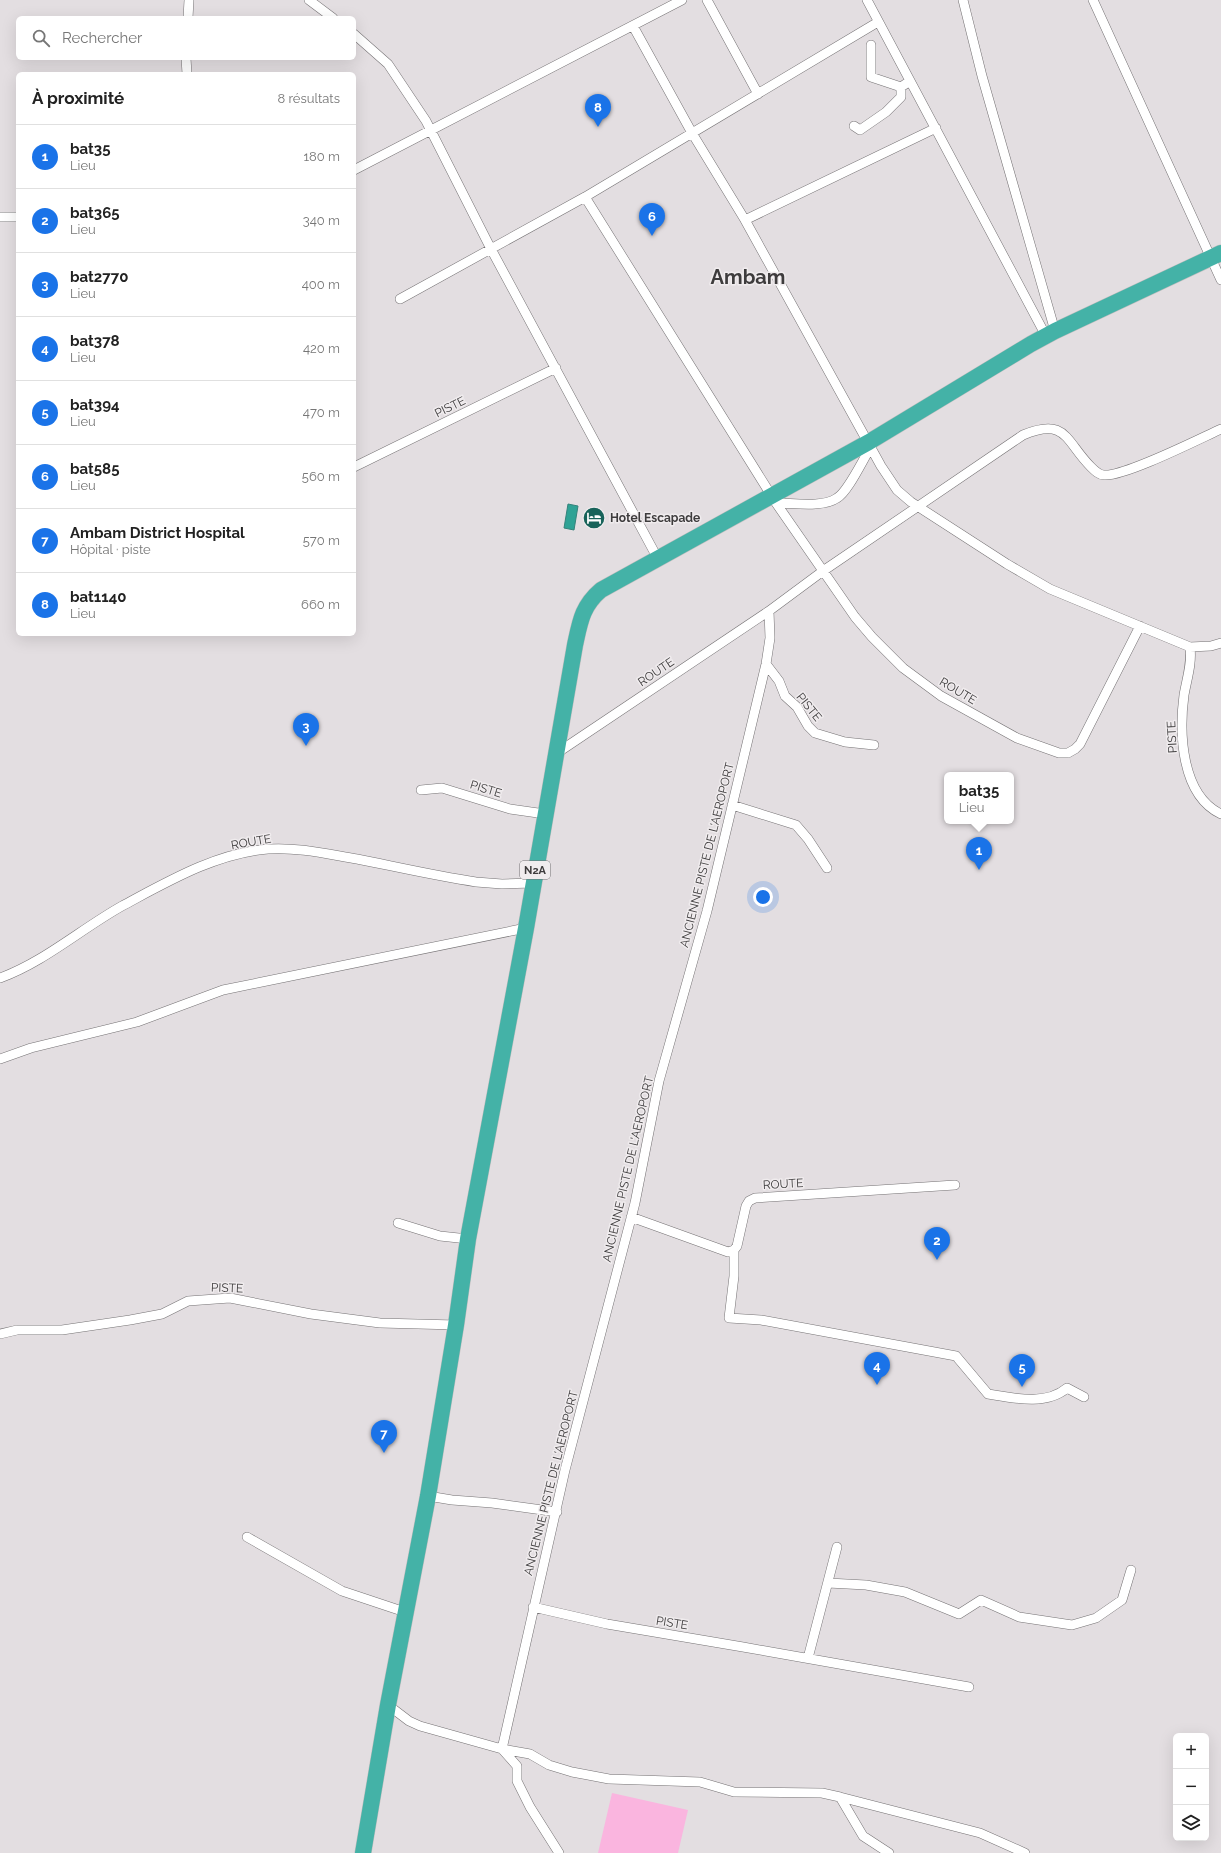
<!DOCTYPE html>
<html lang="fr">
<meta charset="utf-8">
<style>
body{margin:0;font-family:Raleway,sans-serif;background:#f6f6f6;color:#222}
.controls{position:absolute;right:12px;bottom:12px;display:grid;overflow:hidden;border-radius:6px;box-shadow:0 4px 16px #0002}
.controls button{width:36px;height:36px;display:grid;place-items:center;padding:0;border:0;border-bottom:1px solid #e0e0e0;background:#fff;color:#222;font:20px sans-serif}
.you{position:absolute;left:763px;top:897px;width:14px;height:14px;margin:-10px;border:3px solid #fff;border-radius:50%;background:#1a73e8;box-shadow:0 0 0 6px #1a73e833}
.badge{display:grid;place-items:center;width:26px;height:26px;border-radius:50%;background:#1a73e8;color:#fff;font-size:13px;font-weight:700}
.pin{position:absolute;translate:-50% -33px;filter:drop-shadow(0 1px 2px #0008)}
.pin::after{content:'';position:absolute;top:21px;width:14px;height:12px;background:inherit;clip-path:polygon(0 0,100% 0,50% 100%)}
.popup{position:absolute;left:944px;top:772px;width:70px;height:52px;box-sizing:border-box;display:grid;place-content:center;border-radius:6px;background:#fff;filter:drop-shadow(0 1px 3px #0005);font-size:13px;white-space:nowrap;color:#767676}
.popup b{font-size:15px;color:#222}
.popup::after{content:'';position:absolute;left:50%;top:100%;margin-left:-8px;border:8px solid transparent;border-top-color:#fff}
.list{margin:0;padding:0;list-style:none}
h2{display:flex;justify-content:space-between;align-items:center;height:52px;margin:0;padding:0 16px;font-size:17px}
h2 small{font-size:13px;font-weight:400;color:#767676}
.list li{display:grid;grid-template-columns:26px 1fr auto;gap:12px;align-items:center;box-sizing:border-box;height:64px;padding:0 16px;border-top:1px solid #e0e0e0}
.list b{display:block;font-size:15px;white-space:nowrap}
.list p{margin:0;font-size:13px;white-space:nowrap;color:#767676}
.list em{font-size:13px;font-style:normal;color:#767676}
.icon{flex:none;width:22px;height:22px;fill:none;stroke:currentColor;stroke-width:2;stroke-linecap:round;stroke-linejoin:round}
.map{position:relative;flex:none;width:1221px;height:1853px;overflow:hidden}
.search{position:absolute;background:#fff;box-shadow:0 4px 16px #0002;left:16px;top:16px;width:340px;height:44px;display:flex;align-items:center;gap:10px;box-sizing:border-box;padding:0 14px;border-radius:6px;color:#767676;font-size:15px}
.panel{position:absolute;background:#fff;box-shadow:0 4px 16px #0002;left:16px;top:72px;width:340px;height:564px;border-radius:6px}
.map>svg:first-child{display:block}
.green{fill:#fab5df}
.water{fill:#2fa295;stroke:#34837b}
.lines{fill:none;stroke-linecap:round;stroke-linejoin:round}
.minor-casing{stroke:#757274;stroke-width:10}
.trunk-casing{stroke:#bdbdbd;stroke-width:17}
.minor{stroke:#fff;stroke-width:9}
.trunk{stroke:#44b2a7;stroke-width:16}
.labels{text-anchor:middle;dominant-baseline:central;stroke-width:3;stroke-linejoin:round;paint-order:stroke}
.shield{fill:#f0ecee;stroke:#737172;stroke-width:1}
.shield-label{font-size:11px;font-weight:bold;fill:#3e3c3d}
.street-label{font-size:12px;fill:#3e3c3d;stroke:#f0ecee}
.poi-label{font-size:12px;font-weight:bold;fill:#3e3c3d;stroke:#f0ecee;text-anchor:start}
.town-label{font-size:20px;font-weight:bold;fill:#3e3c3d;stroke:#f0ecee}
</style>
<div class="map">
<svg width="1221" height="1853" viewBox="0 0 1221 1853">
<rect width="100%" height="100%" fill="#e3dee1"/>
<path class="green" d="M612 1793 688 1810 678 1853H598Z"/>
<path class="water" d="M568 504 578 506 574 530 564 528Z"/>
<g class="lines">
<g class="minor-casing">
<path id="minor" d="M309 0 333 18
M707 0 758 94
M867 0 1046 336
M963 0 982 76 1055 331
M1093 0 1221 280
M188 18 189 0
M633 26 692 133 745 220 881 466 897 490 911 502 1007 564 1050 589 1190 647 1211 646 1221 643
M354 34 388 64 426 121 491 249 658 559
M871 45V77L901 87
M186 58 187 74
M854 126 860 130 886 112 901 97V87L910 81
M354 170 682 0
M585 197 776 503 855 617 872 637 903 668 941 696 1017 738 1059 753H1068L1075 749 1080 744 1140 626
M0 217H18
M745 220 936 128
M400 299 585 197 878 22
M354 467 556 368
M776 503C793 503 823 508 837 498 848 492 863 459 871 447
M1190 647C1192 664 1187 678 1184 695 1179 733 1181 795 1221 814
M766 664 779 681 785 696 797 707 808 726 815 733 845 742 874 745
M557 753 769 611
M421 790 442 788 510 809 545 814
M732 805 796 825 808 839 827 868
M0 978C44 962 81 929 122 906 167 882 216 853 268 849 298 847 327 854 357 859 397 867 436 876 476 882L502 884 533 883
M0 1059 31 1048 137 1022 223 990 526 928
M631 1217 728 1252 734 1250 737 1246 746 1206 749 1201 755 1198 955 1185
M398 1223 440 1236 468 1239
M734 1250V1276L729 1318 761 1320 956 1356 988 1394C1013 1398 1046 1406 1067 1388L1084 1397
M0 1334 17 1330H62L130 1320 162 1314 188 1301 230 1298 311 1314 380 1323 456 1325
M428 1496 452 1500 492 1503 557 1512
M247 1537 342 1591 405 1612
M828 1583 866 1585 905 1592 959 1614 981 1600 1019 1617 1072 1625 1096 1618 1122 1600 1131 1570
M533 1607 607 1624 743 1647 969 1687
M808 1658 837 1547
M388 1705 409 1721 420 1726 502 1749 565 1470 635 1203 659 1081 707 911 766 664 770 638 769 611 823 571 1023 435C1067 417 1065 441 1091 467 1095 471 1099 475 1104 475 1124 477 1199 439 1221 429
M502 1749 530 1754 549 1765 572 1772 609 1779 700 1782 734 1792 822 1793 840 1797 980 1833 1025 1853
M502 1749 517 1766V1781L530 1807 559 1853
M840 1797 863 1836 889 1853"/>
</g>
<g class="trunk-casing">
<path id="trunk" d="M363 1853 388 1705 428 1496 456 1325 468 1239 526 928 575 645C580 622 582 606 601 590L869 442 1031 344 1055 331 1221 253"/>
</g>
<use href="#minor" class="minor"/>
<use href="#trunk" class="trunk"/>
</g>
<defs>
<g id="hotel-disc" transform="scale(1.15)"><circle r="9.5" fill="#18635a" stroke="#f0ecee"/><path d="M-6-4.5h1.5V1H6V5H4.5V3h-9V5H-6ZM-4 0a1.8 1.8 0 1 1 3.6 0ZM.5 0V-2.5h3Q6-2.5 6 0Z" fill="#fff"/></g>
</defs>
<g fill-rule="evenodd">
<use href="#hotel-disc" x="594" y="518"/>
</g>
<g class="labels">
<rect class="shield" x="520" y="861" width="30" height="18" rx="3"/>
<g class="shield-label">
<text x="535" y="870">N2A</text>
</g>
<g class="street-label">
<text transform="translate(450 407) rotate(-26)">PISTE</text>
<text transform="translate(656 672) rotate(-34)">ROUTE</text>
<text transform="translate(958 691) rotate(31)">ROUTE</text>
<text transform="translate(809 707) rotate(51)">PISTE</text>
<text transform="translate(1172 737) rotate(-93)">PISTE</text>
<text transform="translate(486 789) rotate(17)">PISTE</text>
<text transform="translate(251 842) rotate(-10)">ROUTE</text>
<text transform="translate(707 855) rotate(-76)">ANCIENNE PISTE DE L'AEROPORT</text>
<text transform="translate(628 1169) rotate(-77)">ANCIENNE PISTE DE L'AEROPORT</text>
<text transform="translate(783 1184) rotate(-3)">ROUTE</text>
<text transform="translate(227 1288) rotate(2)">PISTE</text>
<text transform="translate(551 1483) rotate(-76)">ANCIENNE PISTE DE L'AEROPORT</text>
<text transform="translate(672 1623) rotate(9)">PISTE</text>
</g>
<g class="poi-label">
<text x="610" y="518">Hotel Escapade</text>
</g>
<g class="town-label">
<text x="748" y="277">Ambam</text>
</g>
</g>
</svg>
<div class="controls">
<button>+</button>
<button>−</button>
<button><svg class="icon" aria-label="layers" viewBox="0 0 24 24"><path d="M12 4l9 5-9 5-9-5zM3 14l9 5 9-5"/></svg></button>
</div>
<div class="you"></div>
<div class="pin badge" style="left:979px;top:870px">1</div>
<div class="popup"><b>bat35</b>Lieu</div>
<div class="pin badge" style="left:937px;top:1260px">2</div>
<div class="pin badge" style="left:306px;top:746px">3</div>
<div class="pin badge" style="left:877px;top:1385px">4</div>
<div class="pin badge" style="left:1022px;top:1387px">5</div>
<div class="pin badge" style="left:652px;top:236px">6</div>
<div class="pin badge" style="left:384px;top:1453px">7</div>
<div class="pin badge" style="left:598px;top:127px">8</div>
<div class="search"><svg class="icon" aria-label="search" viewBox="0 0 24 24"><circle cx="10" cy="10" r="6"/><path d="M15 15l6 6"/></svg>Rechercher</div>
<section class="panel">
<h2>À proximité<small>8 résultats</small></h2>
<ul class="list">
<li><span class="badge">1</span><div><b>bat35</b><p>Lieu</p></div><em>180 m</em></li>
<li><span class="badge">2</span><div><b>bat365</b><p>Lieu</p></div><em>340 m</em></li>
<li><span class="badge">3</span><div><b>bat2770</b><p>Lieu</p></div><em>400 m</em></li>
<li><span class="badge">4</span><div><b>bat378</b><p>Lieu</p></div><em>420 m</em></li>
<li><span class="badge">5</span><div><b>bat394</b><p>Lieu</p></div><em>470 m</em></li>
<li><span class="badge">6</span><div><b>bat585</b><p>Lieu</p></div><em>560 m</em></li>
<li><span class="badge">7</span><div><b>Ambam District Hospital</b><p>Hôpital · piste</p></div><em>570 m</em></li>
<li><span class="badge">8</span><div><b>bat1140</b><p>Lieu</p></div><em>660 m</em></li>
</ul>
</section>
</div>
